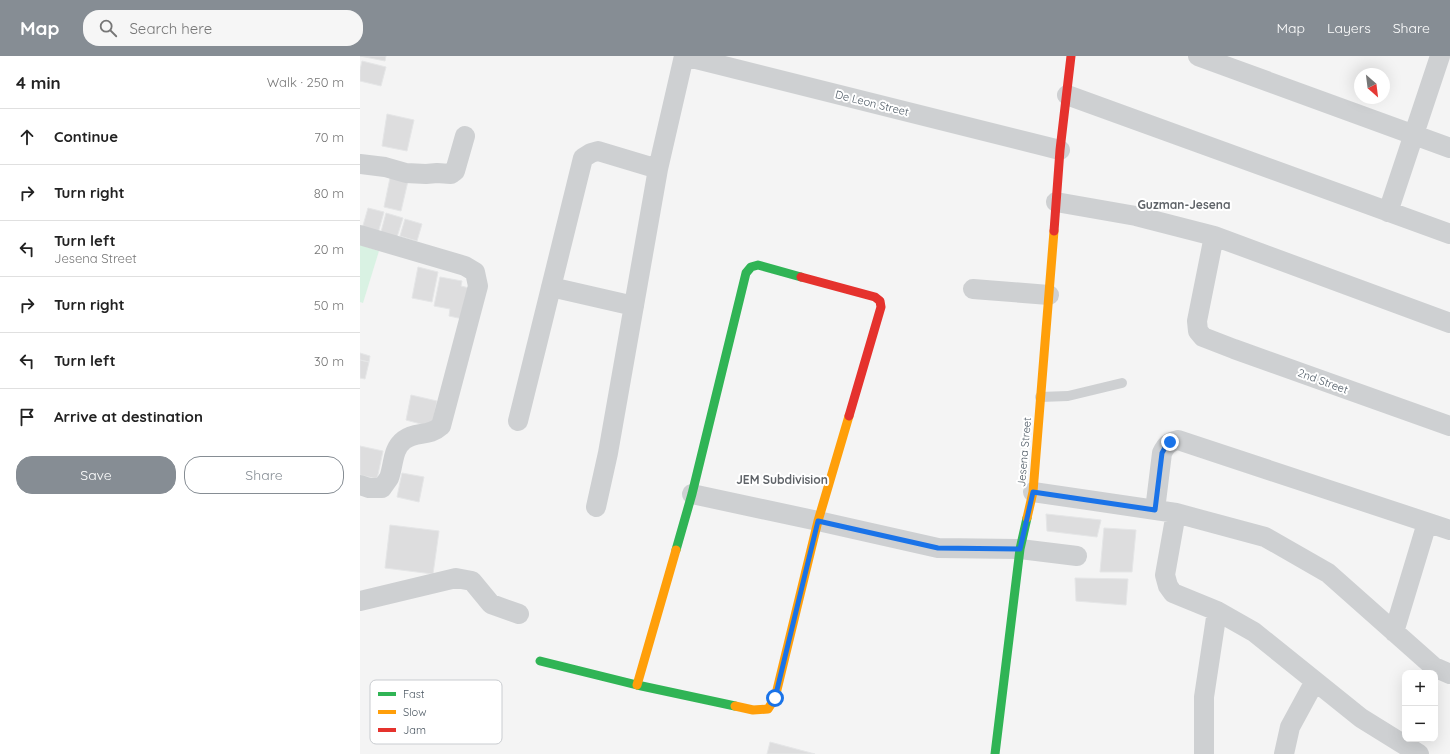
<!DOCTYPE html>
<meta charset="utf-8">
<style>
body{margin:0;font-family:Quicksand,sans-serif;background:#f6f6f6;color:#222}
.controls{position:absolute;right:12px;bottom:12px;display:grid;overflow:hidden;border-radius:8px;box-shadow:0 4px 16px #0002}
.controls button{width:36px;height:36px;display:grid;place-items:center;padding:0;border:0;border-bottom:1px solid #e0e0e0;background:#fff;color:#222;font:20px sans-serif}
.compass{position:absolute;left:994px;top:12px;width:36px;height:36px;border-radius:50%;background:#fff;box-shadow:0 4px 16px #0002;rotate:152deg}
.stop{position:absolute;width:12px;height:12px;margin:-9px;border:3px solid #1a73e8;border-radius:50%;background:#fff}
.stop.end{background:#1a73e8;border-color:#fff;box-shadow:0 1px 4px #0008}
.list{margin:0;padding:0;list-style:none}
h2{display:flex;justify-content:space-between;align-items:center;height:52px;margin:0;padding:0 16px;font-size:17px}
h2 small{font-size:13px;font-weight:400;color:#767676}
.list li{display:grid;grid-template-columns:26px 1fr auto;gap:12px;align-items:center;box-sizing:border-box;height:56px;padding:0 16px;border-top:1px solid #e0e0e0}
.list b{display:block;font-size:15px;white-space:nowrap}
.list p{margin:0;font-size:13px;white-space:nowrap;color:#767676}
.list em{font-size:13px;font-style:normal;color:#767676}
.actions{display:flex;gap:8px;padding:12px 16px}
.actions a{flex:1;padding:9px 0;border:1px solid #868d94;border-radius:16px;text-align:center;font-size:14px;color:#868d94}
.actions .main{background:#868d94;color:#fff}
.icon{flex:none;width:22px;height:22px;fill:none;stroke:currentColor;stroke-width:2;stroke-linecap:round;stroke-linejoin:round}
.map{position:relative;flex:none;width:1090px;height:698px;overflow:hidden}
header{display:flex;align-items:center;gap:24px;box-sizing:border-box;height:56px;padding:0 20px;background:#868d94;color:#fff}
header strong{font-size:19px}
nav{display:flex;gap:22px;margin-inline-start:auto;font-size:14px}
.search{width:280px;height:36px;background:#f6f6f6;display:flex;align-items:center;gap:10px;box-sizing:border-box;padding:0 14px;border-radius:16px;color:#767676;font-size:15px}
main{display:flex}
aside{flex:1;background:#fff}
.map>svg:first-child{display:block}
.green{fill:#d9f2e3}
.building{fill:#ddddde;stroke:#e5e6e7}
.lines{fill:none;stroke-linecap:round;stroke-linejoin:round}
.lane{stroke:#ced0d2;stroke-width:10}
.street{stroke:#ced0d2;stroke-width:20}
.fast{stroke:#30b455;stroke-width:9}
.slow{stroke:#ff9f0a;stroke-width:9}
.jam{stroke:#e5322d;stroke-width:9}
.route{stroke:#1a73e8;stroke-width:5}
.labels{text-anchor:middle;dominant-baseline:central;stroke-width:4;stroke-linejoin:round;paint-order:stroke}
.street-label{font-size:11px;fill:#4a5661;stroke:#fff}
.neighbourhood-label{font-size:12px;font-weight:bold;fill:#5f6368;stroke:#fff}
.key{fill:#fff;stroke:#c9ccd0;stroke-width:1}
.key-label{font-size:11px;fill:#4a5661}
</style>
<header>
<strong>Map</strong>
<div class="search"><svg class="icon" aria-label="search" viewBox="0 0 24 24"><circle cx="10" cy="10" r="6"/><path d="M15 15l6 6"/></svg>Search here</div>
<nav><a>Map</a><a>Layers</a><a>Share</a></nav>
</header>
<main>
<aside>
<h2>4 min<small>Walk · 250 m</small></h2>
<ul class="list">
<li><svg class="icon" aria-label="ahead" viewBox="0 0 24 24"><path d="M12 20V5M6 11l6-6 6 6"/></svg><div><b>Continue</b></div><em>70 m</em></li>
<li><svg class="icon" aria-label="right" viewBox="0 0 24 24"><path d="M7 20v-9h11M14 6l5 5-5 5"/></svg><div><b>Turn right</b></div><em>80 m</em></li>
<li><svg class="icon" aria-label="left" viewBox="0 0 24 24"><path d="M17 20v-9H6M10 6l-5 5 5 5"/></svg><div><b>Turn left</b><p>Jesena Street</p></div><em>20 m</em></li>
<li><svg class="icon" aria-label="right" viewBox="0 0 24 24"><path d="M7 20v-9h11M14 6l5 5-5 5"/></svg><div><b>Turn right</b></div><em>50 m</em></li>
<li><svg class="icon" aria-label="left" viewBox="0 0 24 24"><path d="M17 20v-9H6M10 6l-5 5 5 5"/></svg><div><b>Turn left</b></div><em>30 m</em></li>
<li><svg class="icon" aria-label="arrive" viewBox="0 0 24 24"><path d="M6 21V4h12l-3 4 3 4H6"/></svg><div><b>Arrive at destination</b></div></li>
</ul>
<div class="actions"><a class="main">Save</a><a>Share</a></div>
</aside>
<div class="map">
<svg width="1090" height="698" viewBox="0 0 1090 698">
<rect width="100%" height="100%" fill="#f4f4f4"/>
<path class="green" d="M0 189 19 195 3 247 0 246Z"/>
<path class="building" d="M0 0H26L25 5Z
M2 5 26 11 21 30 0 25V14Z
M27 58 54 64 47 95 22 90Z
M30 122 48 125 41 155 24 151Z
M8 152 24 156 18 177 2 173Z
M26 157 43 162 37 181 21 176Z
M45 163 62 168 57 185 40 180Z
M58 211 78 216 72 246 52 242Z
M80 221 102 225 101 230 109 232 103 263 89 260 90 253 74 250Z
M0 297 10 300 9 306 0 304Z
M0 304 9 306 5 323 0 322Z
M51 339 77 345 72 371 46 364Z
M0 390 23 395 17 423 0 419Z
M42 417 64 421 59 446 37 441Z
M686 458 741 464 737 481 687 475Z
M30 469 79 475 73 518 25 512Z
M744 472 776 474 772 516H740Z
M715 522 768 523 766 549 716 545Z
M410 686 455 698H407Z"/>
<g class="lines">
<path class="lane" d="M680 341 708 340 762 327"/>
<path class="street" d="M324 0 700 94
M838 0 1090 92
M707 39 1090 178
M0 108 25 111 46 117 66 118 77 117 91 118 95 115 105 80
M696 146 776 160 854 180 1090 267
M1028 156 1080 0
M0 179 105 210 115 216 118 230 81 370C69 381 56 375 44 384 32 393 34 409 29 422 27 425 24 429 22 432H9L0 429
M854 180 837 265 838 275 843 281 874 293 1090 370
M191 231 274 250
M613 233 689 239
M158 365 223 102 231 97 238 95 298 113
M673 436 816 457 905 481 968 517 1074 611 1090 618
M332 438 458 465 578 492 660 493 717 500
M236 451 248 397 298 113 324 0
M795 454 802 397C806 389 809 386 818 384L1090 474
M816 457 805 519 808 530 813 537 857 555 894 576 1001 662 1059 698
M0 545 96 522 112 525 131 548 159 558
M1034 576 1067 467
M844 698V641L857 555
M924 698 930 671 955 625"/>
<path class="fast" d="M316 494 332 438 386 217 391 211 398 209 441 221
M180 605 277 629 375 650
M635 698 660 493 667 462"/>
<path class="slow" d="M667 462 673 436 694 175
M277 629 316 494
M375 650 393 654 408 653 415 642 458 465 489 360"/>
<path class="jam" d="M694 175 700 94 711 0
M441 221 515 241 520 245 521 251 489 360"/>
</g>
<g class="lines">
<path class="route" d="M415 642 458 465 578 492 660 493 673 436 795 454 802 397 806 390 810 386"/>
</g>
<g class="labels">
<g class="street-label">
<text transform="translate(512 47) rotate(14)">De Leon Street</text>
<text transform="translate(963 325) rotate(20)">2nd Street</text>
<text transform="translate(664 396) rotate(-85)">Jesena Street</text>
</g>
<g class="neighbourhood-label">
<text x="824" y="148">Guzman-Jesena</text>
<text x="422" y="423">JEM Subdivision</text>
</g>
</g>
<rect x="10" y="624" width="132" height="64" rx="6" class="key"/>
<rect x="18" y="636" width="18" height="4" fill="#30b455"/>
<rect x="18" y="654" width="18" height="4" fill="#ff9f0a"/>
<rect x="18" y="672" width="18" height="4" fill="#e5322d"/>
<g class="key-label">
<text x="43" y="642">Fast</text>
<text x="43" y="660">Slow</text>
<text x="43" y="678">Jam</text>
</g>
</svg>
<div class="controls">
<button>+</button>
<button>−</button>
</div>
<svg class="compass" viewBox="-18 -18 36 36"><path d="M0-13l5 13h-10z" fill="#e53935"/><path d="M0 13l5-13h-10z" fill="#767676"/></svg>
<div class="stop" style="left:415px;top:642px"></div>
<div class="stop end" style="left:810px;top:386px"></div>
</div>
</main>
